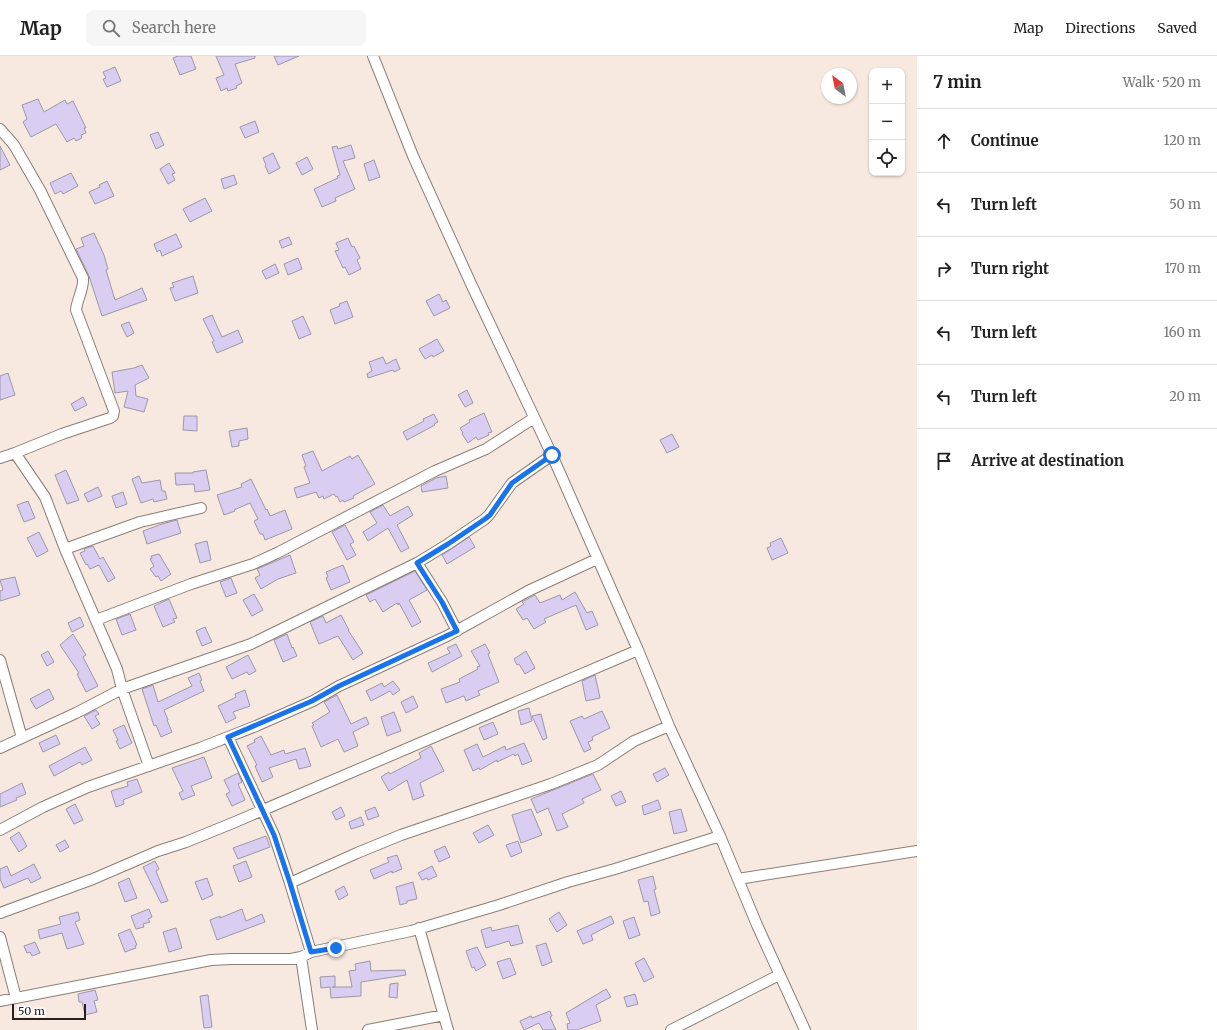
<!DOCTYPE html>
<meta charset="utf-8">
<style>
body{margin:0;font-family:Merriweather,serif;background:#f6f6f6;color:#222}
.controls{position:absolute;right:12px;top:12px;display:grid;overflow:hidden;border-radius:8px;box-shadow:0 1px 3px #0004}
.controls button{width:36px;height:36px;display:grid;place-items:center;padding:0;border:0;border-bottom:1px solid #e0e0e0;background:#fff;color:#222;font:20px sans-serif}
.compass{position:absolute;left:821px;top:12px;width:36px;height:36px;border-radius:50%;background:#fff;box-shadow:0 1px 3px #0004;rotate:328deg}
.scale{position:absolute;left:12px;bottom:10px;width:74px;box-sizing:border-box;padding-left:4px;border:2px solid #27211e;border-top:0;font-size:11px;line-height:14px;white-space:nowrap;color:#27211e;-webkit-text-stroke:3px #fff;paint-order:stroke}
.stop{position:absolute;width:12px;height:12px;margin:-9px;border:3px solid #1a73e8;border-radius:50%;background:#fff}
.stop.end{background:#1a73e8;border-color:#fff;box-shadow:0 1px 4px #0008}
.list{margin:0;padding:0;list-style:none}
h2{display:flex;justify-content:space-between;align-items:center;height:52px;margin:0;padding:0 16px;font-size:17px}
h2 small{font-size:13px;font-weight:400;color:#767676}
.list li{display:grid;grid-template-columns:26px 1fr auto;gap:12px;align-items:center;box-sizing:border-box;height:64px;padding:0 16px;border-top:1px solid #e0e0e0}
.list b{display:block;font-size:15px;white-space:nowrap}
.list em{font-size:13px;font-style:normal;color:#767676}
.icon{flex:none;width:22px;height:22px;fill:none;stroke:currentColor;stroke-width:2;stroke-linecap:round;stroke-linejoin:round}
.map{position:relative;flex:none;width:917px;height:974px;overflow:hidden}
header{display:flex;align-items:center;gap:24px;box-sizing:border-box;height:56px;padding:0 20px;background:#fff;border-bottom:1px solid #e0e0e0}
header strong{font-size:19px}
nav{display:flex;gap:22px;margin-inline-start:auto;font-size:14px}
.search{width:280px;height:36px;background:#f6f6f6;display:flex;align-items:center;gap:10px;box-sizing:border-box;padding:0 14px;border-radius:8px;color:#767676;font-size:15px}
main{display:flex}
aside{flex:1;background:#fff}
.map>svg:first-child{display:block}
.building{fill:#d9cdf2;stroke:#9c98a6}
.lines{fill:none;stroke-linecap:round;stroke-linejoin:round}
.minor-casing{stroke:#8b7e76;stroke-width:12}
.minor{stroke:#fff;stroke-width:10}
.route{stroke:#1a73e8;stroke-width:5}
</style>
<header>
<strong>Map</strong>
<div class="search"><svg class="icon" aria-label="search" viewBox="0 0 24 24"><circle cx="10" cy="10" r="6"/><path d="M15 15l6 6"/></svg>Search here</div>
<nav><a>Map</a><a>Directions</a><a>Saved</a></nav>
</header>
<main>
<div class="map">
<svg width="917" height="974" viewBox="0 0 917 974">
<rect width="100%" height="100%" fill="#f8e9e0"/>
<path class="building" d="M178 0H191L196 13 180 19 173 2Z
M216 0H255V2L235 8 242 27 236 30 237 32 228 35 227 32 221 35 216 22 224 19Z
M274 0H299L278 9Z
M115 11 121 25 107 31 103 23 106 22 103 16Z
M38 43 44 56 65 44 67 48 73 45 86 72H84L86 77 81 79 82 82 76 85 74 82 67 86 56 68 31 81 23 66 27 63 22 49Z
M255 65 259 76 245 82 240 71Z
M158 76 164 89 156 93 150 79Z
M351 89 355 102 343 105 355 133 335 142 336 145 322 151 314 133 338 122 337 120 340 119 332 91 337 90 338 93Z
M0 90 10 109 0 114Z
M273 97 280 112 269 118 265 110 266 109 263 102Z
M307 101 313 113 302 119 296 107Z
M374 104 380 121 369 125 364 108Z
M169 107 175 117 172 118 175 124 168 128 160 113Z
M71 117 78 130 63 138 61 135 55 138 50 127Z
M234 119 237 128 224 133 221 123Z
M107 125 114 140 95 148 89 136 100 131 99 129Z
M205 142 212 155 190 166 183 153Z
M94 177 104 199 108 213 106 214 115 244 142 232 147 244 102 260 89 220 76 193 84 190 81 182Z
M176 178 182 191 162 200 160 194 157 196 154 188Z
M289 181 292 188 282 192 279 185Z
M348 182 352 191 354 190 360 202 357 204 361 213 349 219 345 211 343 212 335 195 339 194 336 187Z
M298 202 302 213 288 219 284 208Z
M275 208 279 217 266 223 262 215Z
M193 220 198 237 175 245 170 232 174 231 172 227Z
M439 238 443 246 446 244 450 252 434 260 426 245Z
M347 245 353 261 335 268 330 254 340 250 339 248Z
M212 259 222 281 238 274 243 286 217 297 212 286 214 285 203 263Z
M303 260 311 278 299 283 292 265Z
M129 266 134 277 127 281 121 269Z
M437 283 444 295 433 301 432 299 425 303 419 293Z
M383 301 386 308 396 303 400 313 394 316 393 314 368 322 367 318 372 315 369 306Z
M142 309 149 322 135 329 136 340 148 343 144 356 124 351 128 335 115 337 112 316 134 312Z
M8 317 15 339 0 344V320Z
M467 334 473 347 465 351 458 339Z
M83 341 87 349 75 355 71 348Z
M484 357 492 376 488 377 489 379 478 384 476 381 468 387 462 378 463 377 460 372 470 366 469 364Z
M434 358 438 366 434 368 435 369 407 384 403 376 424 365 423 363Z
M184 360H197V375L183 374Z
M247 372 248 383 239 385V390L232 391 229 375Z
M672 378 679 391 667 397 660 384Z
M313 395 322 415 350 400 352 403 358 399 375 428 353 440 354 442 344 446 343 444 340 446 337 440 336 441 334 438 324 443 323 440 319 442 316 436 297 442 294 432 310 427 304 411 306 410 302 399Z
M66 414 79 444 67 448 55 419Z
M206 414 210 434 195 436 194 428 176 429 175 417H193V416Z
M139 420 142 427 160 424 162 435H165L167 443 154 446 153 443 141 447 132 423Z
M446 420 448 432 422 436 421 430 436 422Z
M251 423 266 454 267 453 270 460 285 454 292 473 265 484 263 478H260L254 465 258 463 250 447 234 454 235 455 224 459 217 439 242 431 241 428Z
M98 431 102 440 88 446 84 438Z
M123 436 127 448 116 452 112 440Z
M28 445 35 462 24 466 17 449Z
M383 449 390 460 408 450 413 459 397 469 409 492 401 496 388 472 368 485 363 476 377 467 370 456Z
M177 464 181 477 147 488 143 475 162 468Z
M345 469 354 486 350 488 356 499 347 504 332 476Z
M39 476 48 495 37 501 27 482Z
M469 481 475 491 447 508 442 499Z
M781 482 788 497 772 504 767 492 771 490 770 487Z
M207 485 211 504 200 507 195 488Z
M93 490 100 503 103 501 115 522 108 526 99 509 90 513 87 508 86 509 80 497 85 495 84 493Z
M159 498 171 518 161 525 158 520 156 521 150 513 154 510 150 503 152 502 151 500Z
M290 499 296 517 278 523 261 533 255 522 260 519 257 513Z
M343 509 350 526 331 534 326 522 328 521 326 516Z
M415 515 427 534 409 544 421 566 412 571 399 547 398 549 397 547 383 556 375 543 370 546 366 539Z
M15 521 20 539 0 545V535L3 534 0 524Z
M231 522 237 537 226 541 220 526Z
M575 536 587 557 592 555 598 569 586 574 576 549 544 563 546 566 534 573 527 562 523 564 516 553 524 548 522 546 535 539 540 547 560 539 562 544Z
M254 538 263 554 252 560 243 544Z
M169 543 177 562 173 563 175 566 163 571 154 550Z
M130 558 136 574 122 579 116 563Z
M341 559 349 574H348L363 597 353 604 338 580 319 588 310 566 323 560 326 567Z
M80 561 84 570 72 576 68 567Z
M205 571 212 586 202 590 196 575Z
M73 578 86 599 83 601 98 630 86 636 77 618 79 617 60 589Z
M287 578 292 592 293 591 297 600 283 606 274 584Z
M456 588 462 600 432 616 428 607 450 597 447 592Z
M485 588 490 597 488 598 499 626 478 635 480 639 466 645 464 640 446 647 441 633 460 626 459 623 478 613 477 611 480 610 471 595Z
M48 595 54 606 47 610 41 599Z
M526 595 535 612 525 618 519 608 517 609 514 603Z
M248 599 256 615 249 619 247 616 232 623 226 611Z
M199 617 202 624 200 625 204 635 164 654 168 664H167L172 676 161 681 156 669 154 670 142 633 153 629 158 646 192 630 188 622Z
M595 619 600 642 586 645 582 625Z
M393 625 400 634 393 639 390 635 371 645 366 635 382 627 384 631Z
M49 633 54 643 36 653 30 643Z
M245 634 250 650 233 656 236 662 226 667 218 650 236 641 235 638Z
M337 639 351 668 366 661 369 668 353 676 358 690 344 696 338 683 321 691 312 670 314 669 312 667 330 656 324 646Z
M413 640 418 651 406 657 401 646Z
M529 652 532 665 521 669 518 655Z
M96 654 99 658 95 660 100 668 92 673 84 660Z
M602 655 610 672 592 681 593 684 588 686 591 693 584 696 570 665 582 660 584 663Z
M394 656 401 675 387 680 381 661Z
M541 658 547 682 543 684 532 660Z
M493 666 498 678 484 684 479 672Z
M124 669 132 687 120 693 116 685 118 684 113 674Z
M56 679 60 688 43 696 39 687Z
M261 680 271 699 284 694 285 698 305 692 311 710 299 713 296 703 269 712 273 721 262 726 255 710 257 709 247 690 255 686 254 684Z
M524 687 532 705 522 709 518 698 515 700 514 698 497 706V704L480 714 479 712 473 715 464 694 477 688 483 701 505 690 506 694Z
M431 690 444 715 420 727 424 740 413 744 407 724 389 735 381 721 389 716 390 718 421 702 419 697Z
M85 691 92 704 82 709 80 706 54 720 49 710Z
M204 701 212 722 191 730 195 739 182 744 179 737 183 735 172 712Z
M665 712 669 719 657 726 653 718Z
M238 717 242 726 238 728 245 744 232 750 226 738 230 736 224 724Z
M593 718 601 734 582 743 584 747 562 758 568 771 557 775 548 752 537 757 531 743Z
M137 723 142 736 123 744 124 748 116 751 111 735 128 730 127 726Z
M22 727 26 738 16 742 17 744 0 751V738Z
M621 735 626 746 616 750 611 740Z
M658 744 661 753 644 759 642 750Z
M75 748 83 764 74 768 66 753Z
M341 751 345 760 336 764 332 756Z
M375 751 379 760 368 764 365 755Z
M531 753 542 779 521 787 512 759Z
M681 753 687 775 674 778 669 756Z
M361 761 364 769 351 773 349 766Z
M488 769 494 779 479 787 473 777Z
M19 776 27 790 19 796 10 782Z
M266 780 270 791 238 803 233 792Z
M65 784 69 791 60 796 56 789Z
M518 785 522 796 511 801 506 789Z
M445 790 450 801 439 806 434 795Z
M397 799 402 813 392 817V815L374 823 370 814 389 806 387 802Z
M155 805 159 813 156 815 168 845 161 847 143 811Z
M246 805 252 821 239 826 233 810Z
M34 808 41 822 31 827 28 822 4 832 0 823V813L7 810 11 820Z
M432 810 437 820 428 824 427 822 422 824 418 817Z
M653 820 656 833 654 834 660 857 651 860 648 845 644 846 638 824Z
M129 822 137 842 125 846 118 827Z
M207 822 213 839 202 844 195 826Z
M413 826 417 843 407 845V847L400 849 396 831Z
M344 830 348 839 339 844 335 835Z
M149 853 152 861 148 863 150 866 143 868 144 871 136 873 131 860Z
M242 853 246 865 262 858 265 866 217 884 210 864 220 860V862Z
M78 856 80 864 75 866 84 888 67 893 62 877 40 883 38 874 61 868 59 861Z
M559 856 567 869 557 876 549 863Z
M611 860 614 867 591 879 593 884 583 888 577 875Z
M634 861 640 879 629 883 623 865Z
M518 869 523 887 511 890 509 885 486 892 481 874 491 871 492 875Z
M176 872 182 892 169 896 163 876Z
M130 873 137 889 135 890 136 892 125 896 118 878Z
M35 886 40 897 32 900 30 896 27 897 24 890Z
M546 887 552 906 542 910 536 890Z
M477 891 486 909 476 915 474 911 472 912 466 895Z
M510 902 516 918 503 923 497 906Z
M644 902 654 921 644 926 635 907Z
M370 905 371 915 405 914 406 919 361 926V940L331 942 330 931 321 932 320 921 335 920V931H332H352L349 915 356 914 355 908Z
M398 927 397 942 389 941 390 928Z
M606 933 611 941 596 949 601 965 577 974H568L567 968 570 967 566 957Z
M95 934 98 944 94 945 97 956 85 959 82 946H79L78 938Z
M635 938 638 948 627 951 624 941Z
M208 939 212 971 204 972 200 940Z
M550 955 552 960 550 961 556 974H543L539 967 524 974 520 965 531 960 532 962Z"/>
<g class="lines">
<g class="minor-casing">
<path id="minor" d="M373 0 413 100 472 230 552 399 638 594 669 670 720 780 757 869 805 974
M0 73 14 89 40 134 83 222C84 233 77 243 76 254L114 355 113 360 110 362 62 378 15 397
M0 402 15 397 45 441 65 493 117 613 122 633 149 710
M65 493 140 466 201 452
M417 507 442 546 457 575
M96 564 191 528 253 508 277 497 435 415 486 393 534 362
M0 604 22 682
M228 681 274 779 290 827 311 896
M0 692 76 657 122 633 251 588 417 507 448 488 485 463 489 459 512 427 552 399
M0 774 43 751 88 731 200 692 256 670 313 645 339 630 447 580 528 535 597 503
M738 823 917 795
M290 827 357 797 401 779 551 728 598 709 634 685 669 670
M0 857 93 823 158 795 186 786 235 766 638 594
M419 872 448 974
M0 881 16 942
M301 901 312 974
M0 945 211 904 231 903H291L301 901 311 896 411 875 499 849 568 826 615 813 720 780
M368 974 444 959
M671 974 779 919"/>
</g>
<use href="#minor" class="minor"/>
</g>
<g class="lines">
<path class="route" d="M336 892 311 896 290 827 274 779 228 681 312 645 339 630 457 575 442 546 417 507 448 488 485 463 490 459 512 427 552 399"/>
</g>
</svg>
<div class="controls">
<button>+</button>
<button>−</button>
<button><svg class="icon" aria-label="locate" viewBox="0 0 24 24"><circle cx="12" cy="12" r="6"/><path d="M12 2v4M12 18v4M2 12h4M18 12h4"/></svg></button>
</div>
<svg class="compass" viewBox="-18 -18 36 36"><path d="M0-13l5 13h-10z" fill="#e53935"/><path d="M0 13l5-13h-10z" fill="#767676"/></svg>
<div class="scale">50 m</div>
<div class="stop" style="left:552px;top:399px"></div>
<div class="stop end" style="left:336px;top:892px"></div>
</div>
<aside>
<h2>7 min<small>Walk · 520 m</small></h2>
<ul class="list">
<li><svg class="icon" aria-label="ahead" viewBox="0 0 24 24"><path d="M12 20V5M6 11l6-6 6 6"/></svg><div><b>Continue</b></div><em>120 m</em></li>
<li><svg class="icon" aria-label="left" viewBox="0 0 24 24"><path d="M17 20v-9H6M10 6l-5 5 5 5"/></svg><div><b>Turn left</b></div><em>50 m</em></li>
<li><svg class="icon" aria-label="right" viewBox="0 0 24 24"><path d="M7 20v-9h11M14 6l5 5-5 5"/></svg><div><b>Turn right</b></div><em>170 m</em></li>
<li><svg class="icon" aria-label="left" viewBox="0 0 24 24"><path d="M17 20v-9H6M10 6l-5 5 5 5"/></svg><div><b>Turn left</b></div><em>160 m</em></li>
<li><svg class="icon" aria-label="left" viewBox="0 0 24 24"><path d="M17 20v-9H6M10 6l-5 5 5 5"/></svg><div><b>Turn left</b></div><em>20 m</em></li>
<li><svg class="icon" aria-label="arrive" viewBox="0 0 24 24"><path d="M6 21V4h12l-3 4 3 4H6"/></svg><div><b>Arrive at destination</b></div></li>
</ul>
</aside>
</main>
